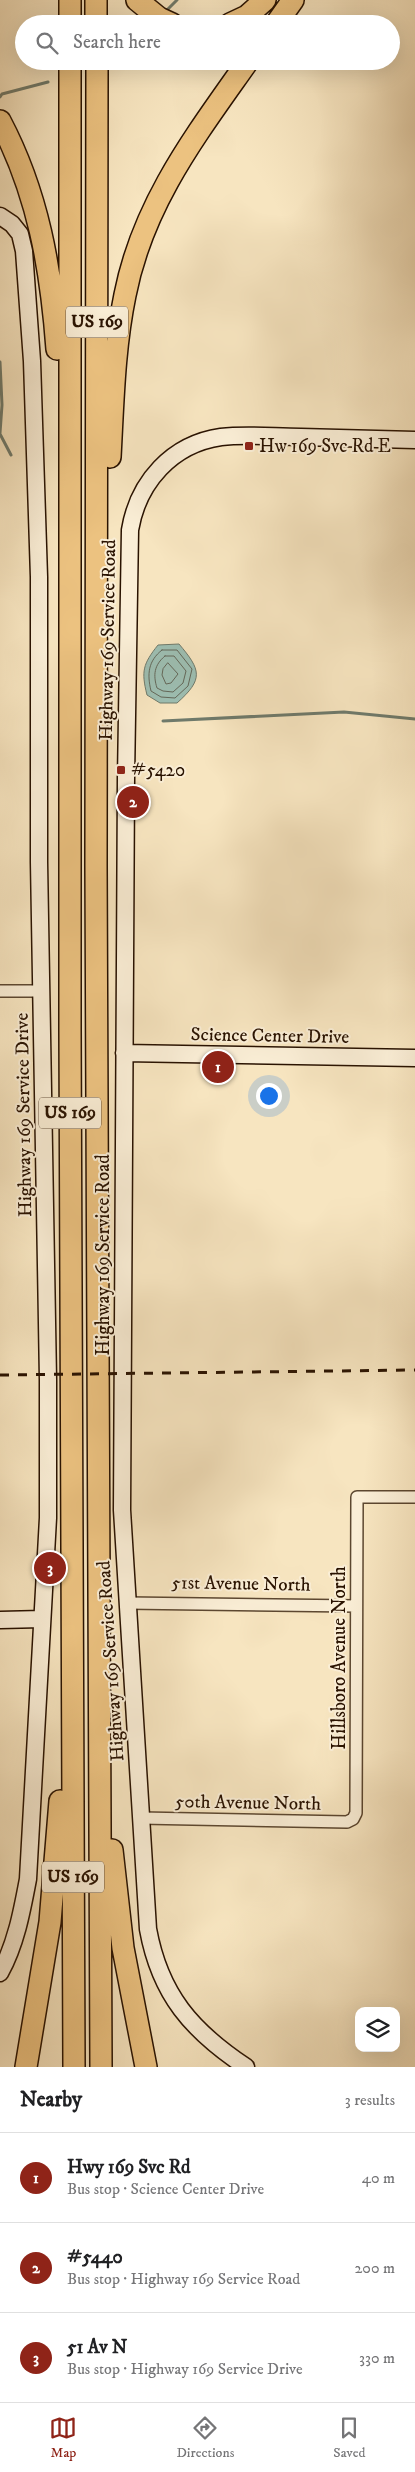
<!DOCTYPE html>
<meta charset="utf-8">
<style>
body{margin:0;font-family:"IM FELL DW Pica",serif;background:#f2f2f2;color:#202124}
.controls{position:absolute;right:15px;bottom:15px;display:grid;overflow:hidden;border-radius:10px;box-shadow:0 5px 20px #0002}
.controls button{width:45px;height:45px;display:grid;place-items:center;padding:0;border:0;border-bottom:1px solid #e0e0e0;background:#fff;color:#202124;font:25px sans-serif}
.you{position:absolute;left:268px;top:1095px;width:18px;height:18px;margin:-12px;border:4px solid #fff;border-radius:50%;background:#1a73e8;box-shadow:0 0 0 8px #1a73e833}
.badge{display:grid;place-items:center;width:32px;height:32px;border-radius:50%;background:#8f2418;color:#fff;font-size:16px;font-weight:700}
.pin{position:absolute;translate:-50% -50%;border:2px solid #fff;box-shadow:0 1px 5px #0006}
.list{margin:0;padding:0;list-style:none}
h2{display:flex;justify-content:space-between;align-items:center;height:65px;margin:0;padding:0 20px;font-size:21px}
h2 small{font-size:16px;font-weight:400;color:#757577}
.list li{display:grid;grid-template-columns:32px 1fr auto;gap:15px;align-items:center;box-sizing:border-box;height:90px;padding:0 20px;border-top:1px solid #e0e0e0}
.list b{display:block;font-size:19px;white-space:nowrap}
.list p{margin:0;font-size:16px;white-space:nowrap;color:#757577}
.list em{font-size:16px;font-style:normal;color:#757577}
.icon{flex:none;width:28px;height:28px;fill:none;stroke:currentColor;stroke-width:2;stroke-linecap:round;stroke-linejoin:round}
.map{position:relative;flex:none;width:415px;height:2067px;overflow:hidden}
.search{position:absolute;background:#fff;box-shadow:0 5px 20px #0002;left:15px;right:15px;top:15px;height:55px;display:flex;align-items:center;gap:12px;box-sizing:border-box;padding:0 18px;border-radius:28px;color:#757577;font-size:19px}
.sheet{height:335px;background:#fff}
nav{display:flex;justify-content:space-around;align-items:center;box-sizing:border-box;height:70px;border-top:1px solid #e0e0e0;background:#fff;font-size:14px;color:#757577}
nav a{display:grid;justify-items:center;gap:2px}
nav .on{color:#8f2418}
.map>svg:first-child{display:block}
.water{fill:#9dbfb3;stroke:#6f7a6b}
.lines{fill:none;stroke-linecap:round;stroke-linejoin:round}
.shore{stroke:#63685a;stroke-width:1}
.stream{stroke:#6f7a6b;stroke-width:3}
.street-casing{stroke:#5c4730;stroke-width:14}
.secondary-casing{stroke:#291200;stroke-width:19}
.highway-casing{stroke:#291200;stroke-width:24}
.street{stroke:#faeed6;stroke-width:11}
.secondary{stroke:#faeed6;stroke-width:16}
.highway{stroke:#ecc280;stroke-width:21}
.rail{stroke:#291200;stroke-width:3;stroke-dasharray:9 9;stroke-linecap:butt}
.poi-dot{fill:#8f2418;stroke:#faeed6;stroke-width:2}
.labels{text-anchor:middle;dominant-baseline:central;stroke-width:4;stroke-linejoin:round;paint-order:stroke}
.shield{fill:#faeed6;stroke:#685440;stroke-width:1}
.shield-label{font-size:18px;font-weight:bold;fill:#291200}
.poi-label{font-size:19px;fill:#291200;stroke:#faeed6;text-anchor:start}
.street-label{font-size:19px;fill:#291200;stroke:#faeed6}
</style>
<div class="map">
<svg width="415" height="2067" viewBox="0 0 415 2067">
<rect width="100%" height="100%" fill="#f7e5c0"/>
<filter id="stains"><feTurbulence type="fractalNoise" baseFrequency=".004" numOctaves="4"/><feColorMatrix values="0 0 0 0 .2 0 0 0 0 .09 0 0 0 0 .02 0 0 0 .5 -.17"/></filter>
<radialGradient id="worn" r=".72"><stop offset=".6" stop-color="#630" stop-opacity="0"/><stop offset="1" stop-color="#630" stop-opacity=".3"/></radialGradient>
<path class="water" d="M179 644C201 670 204 679 177 703H160L147 695C141 671 143 664 158 645Z"/>
<g class="lines">
<path class="shore" d="M162 650H177L192 669 188 686 175 698 161 697 151 691C147 674 148 661 162 650Z
M165 656H174L186 671 183 683 173 692 163 691 157 688C153 675 154 665 165 656Z
M168 663 178 674 171 683 166 684 162 675 163 669Z"/>
<path class="stream" d="M165 12 177 0
M0 97 2 94 48 82
M0 362 2 405 0 433
M0 434 11 455
M163 721 344 712 415 719"/>
<g class="street-casing">
<path id="street" d="M0 991H42
M127 1603 356 1606
M141 1818 347 1822 353 1819 356 1813 357 1497H415"/>
</g>
<g class="secondary-casing">
<path id="secondary" d="M0 216 12 224 20 234 24 251 32 361 39 577V862L48 1380V1518L28 1879C22 1911 16 1944 0 1973
M124 1053 415 1058
M0 1620 42 1619
M246 2067C192 2031 160 1995 148 1929L122 1510 126 778 130 530C138 482 172 444 221 437 247 434 275 437 301 437 339 438 377 439 415 440"/>
</g>
<g class="highway-casing">
<path id="highway" d="M96 0V24
M137 0 159 18 172 24
M70 24V0
M230 24 247 16 265 0
M276 24 293 0
M70 61V1029L74 2067
M97 61 96 866 101 2067
M0 121C38 193 51 268 57 349
M110 457C113 403 114 348 125 295 143 203 196 135 248 61
M112 1850 123 1948 146 2067
M26 2067 50 1922 60 1801"/>
</g>
<use href="#street" class="street"/>
<use href="#secondary" class="secondary"/>
<use href="#highway" class="highway"/>
<path class="rail" d="M0 1375 415 1370"/>
</g>
<g class="poi-dot">
<rect x="244" y="441" width="10" height="10" rx="2.5"/>
<rect x="116" y="765" width="10" height="10" rx="2.5"/>
</g>
<g class="labels">
<g class="shield">
<rect x="66" y="306.5" width="62" height="31" rx="4"/>
<rect x="39" y="1097.5" width="62" height="31" rx="4"/>
<rect x="42" y="1861.5" width="62" height="31" rx="4"/>
</g>
<g class="shield-label">
<text x="97" y="322">US 169</text>
<text x="70" y="1113">US 169</text>
<text x="73" y="1877">US 169</text>
</g>
<g class="poi-label">
<text x="259" y="446">Hw 169 Svc Rd E</text>
<text x="131" y="770">#5420</text>
</g>
<g class="street-label">
<text transform="translate(108 640) rotate(-89)">Highway 169 Service Road</text>
<text transform="translate(270 1036) rotate(1)">Science Center Drive</text>
<text transform="translate(24 1115) rotate(-91)">Highway 169 Service Drive</text>
<text transform="translate(103 1255) rotate(-90)">Highway 169 Service Road</text>
<text transform="translate(241 1584) rotate(1)">51st Avenue North</text>
<text transform="translate(339 1658) rotate(-90)">Hillsboro Avenue North</text>
<text transform="translate(111 1661) rotate(-94)">Highway 169 Service Road</text>
<text transform="translate(248 1803) rotate(1)">50th Avenue North</text>
</g>
</g>
<rect width="100%" height="100%" filter="url(#stains)"/>
<rect width="100%" height="100%" fill="url(#worn)"/>
</svg>
<div class="controls">
<button><svg class="icon" aria-label="layers" viewBox="0 0 24 24"><path d="M12 4l9 5-9 5-9-5zM3 14l9 5 9-5"/></svg></button>
</div>
<div class="you"></div>
<div class="pin badge" style="left:218px;top:1067px">1</div>
<div class="pin badge" style="left:133px;top:802px">2</div>
<div class="pin badge" style="left:50px;top:1568px">3</div>
<div class="search"><svg class="icon" aria-label="search" viewBox="0 0 24 24"><circle cx="10" cy="10" r="6"/><path d="M15 15l6 6"/></svg>Search here</div>
</div>
<section class="sheet">
<h2>Nearby<small>3 results</small></h2>
<ul class="list">
<li><span class="badge">1</span><div><b>Hwy 169 Svc Rd</b><p>Bus stop · Science Center Drive</p></div><em>40 m</em></li>
<li><span class="badge">2</span><div><b>#5440</b><p>Bus stop · Highway 169 Service Road</p></div><em>200 m</em></li>
<li><span class="badge">3</span><div><b>51 Av N</b><p>Bus stop · Highway 169 Service Drive</p></div><em>330 m</em></li>
</ul>
</section>
<nav>
<a class="on"><svg class="icon" aria-label="map" viewBox="0 0 24 24"><path d="M3 6l6-2 6 2 6-2v14l-6 2-6-2-6 2zM9 4v14M15 6v14"/></svg>Map</a>
<a><svg class="icon" aria-label="directions" viewBox="0 0 24 24"><path d="M12 3l9 9-9 9-9-9zM9 14v-3h6M13 9l2 2-2 2"/></svg>Directions</a>
<a><svg class="icon" aria-label="saved" viewBox="0 0 24 24"><path d="M7 4h10v16l-5-4-5 4z"/></svg>Saved</a>
</nav>
